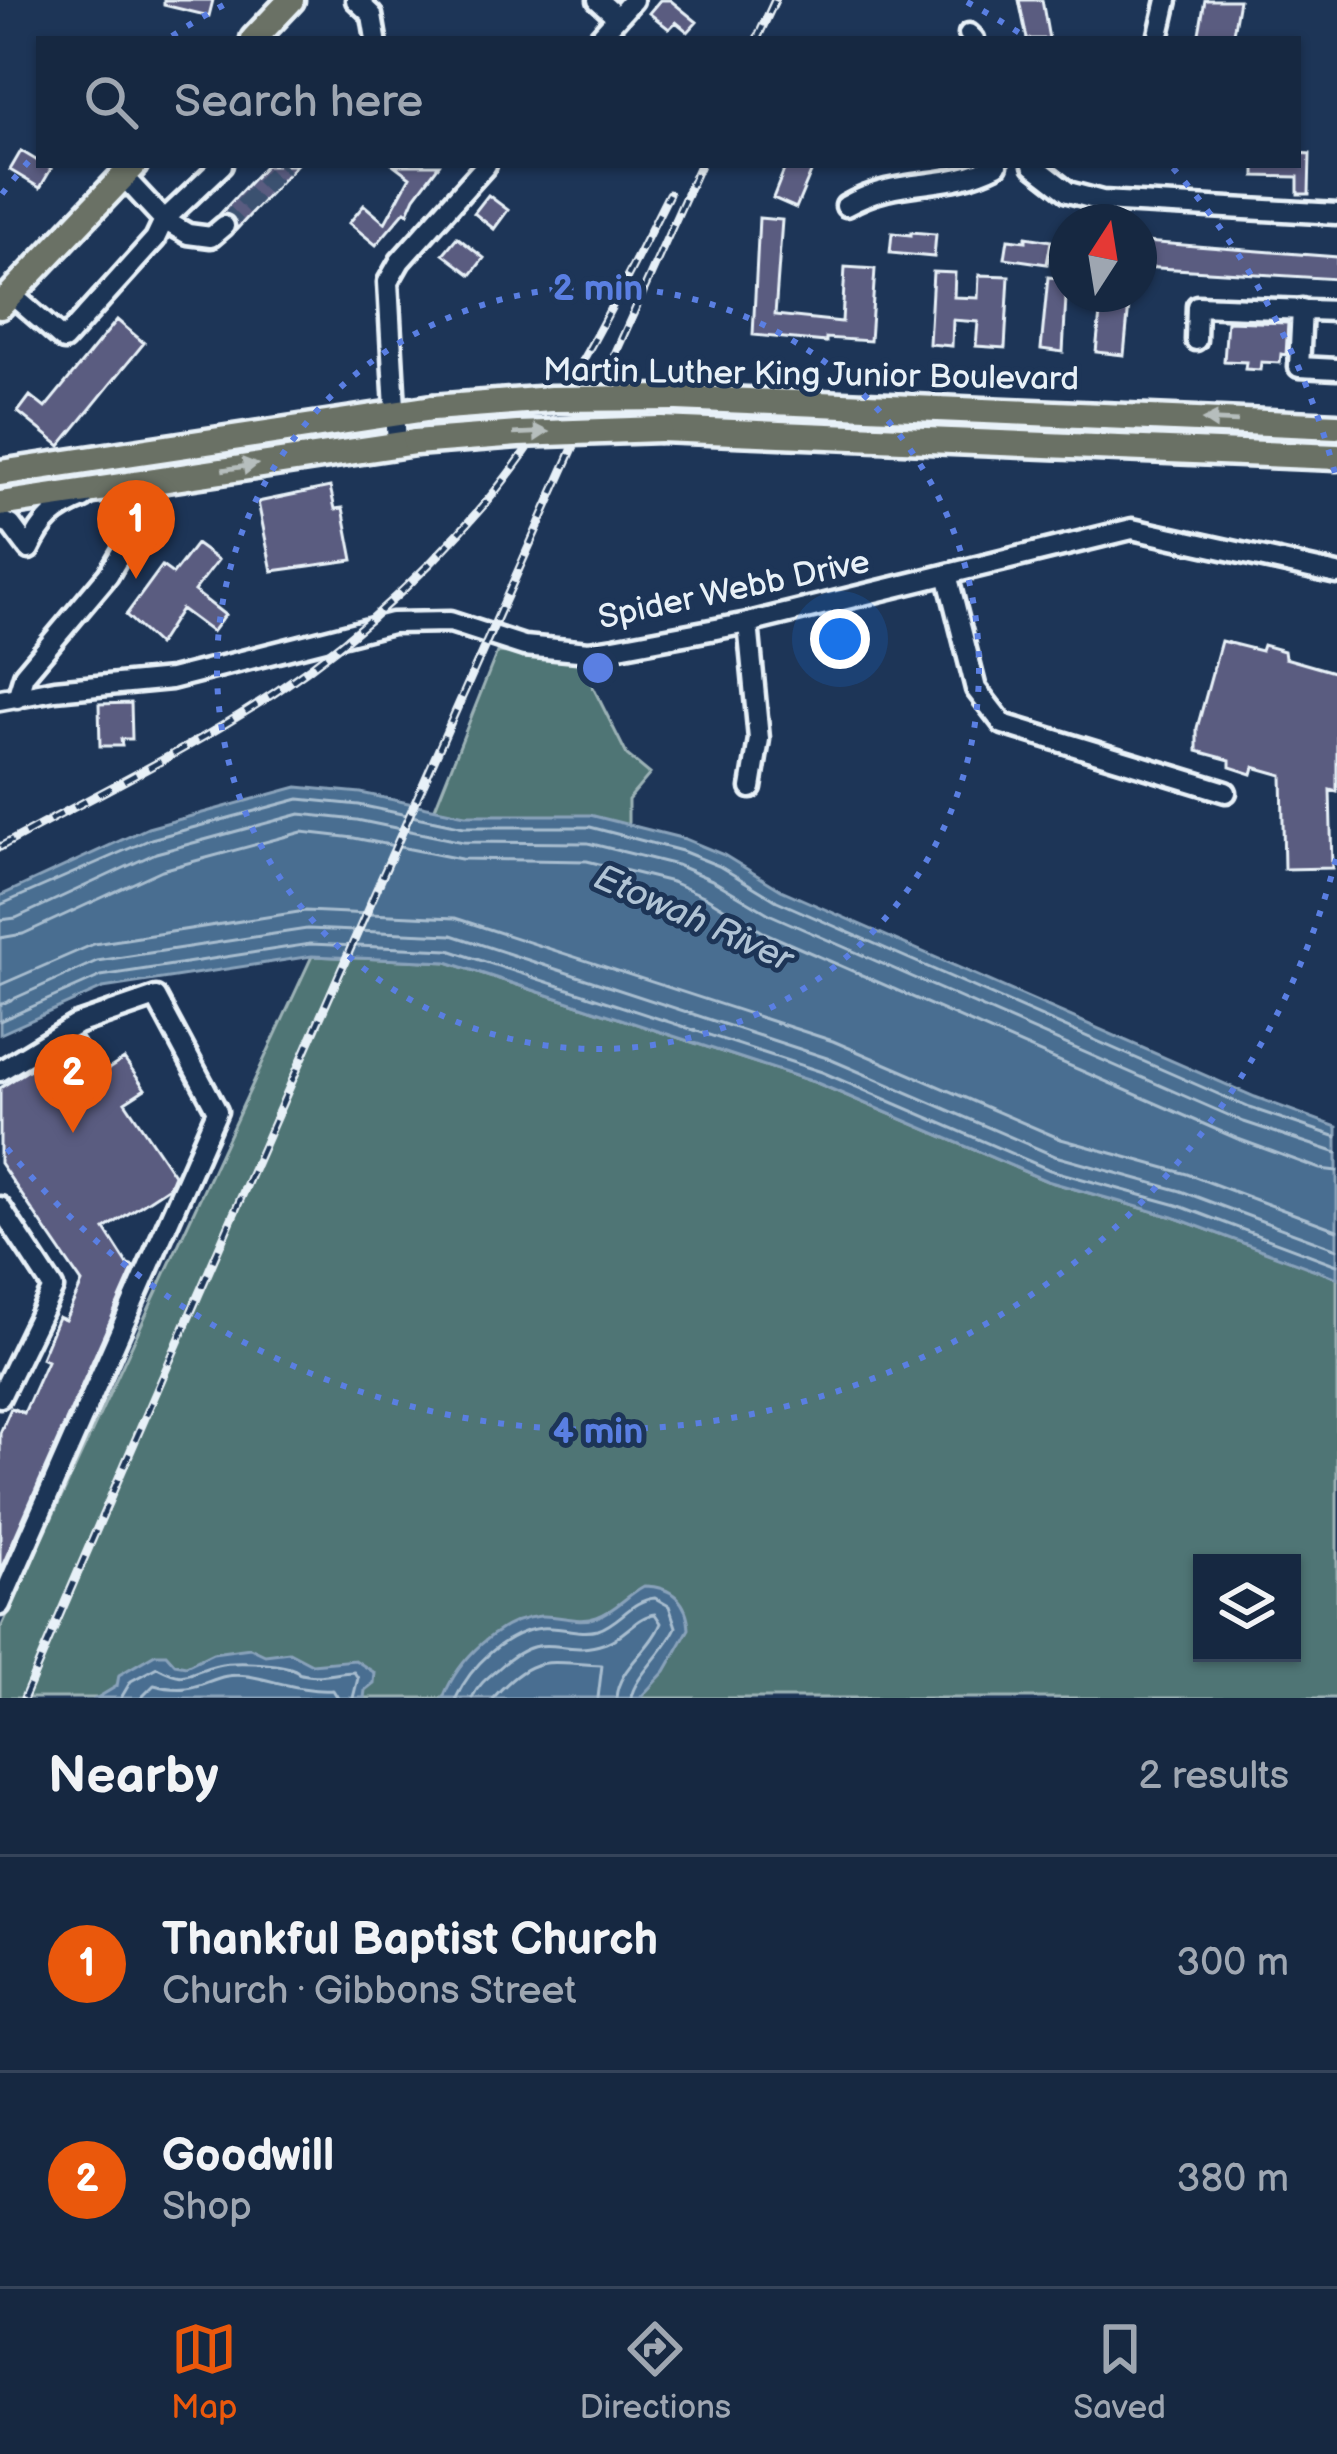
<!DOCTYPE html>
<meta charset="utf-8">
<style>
body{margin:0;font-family:"Balsamiq Sans",sans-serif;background:#1f3048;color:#f1f3f6}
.controls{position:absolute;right:36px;bottom:36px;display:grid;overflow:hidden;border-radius:0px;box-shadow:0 3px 9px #0004}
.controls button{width:108px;height:108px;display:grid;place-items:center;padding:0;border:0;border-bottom:3px solid #35445a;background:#162841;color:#f1f3f6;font:60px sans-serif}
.compass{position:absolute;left:1049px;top:204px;width:108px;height:108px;border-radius:50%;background:#162841;box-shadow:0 3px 9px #0004;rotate:12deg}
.you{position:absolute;left:840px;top:639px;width:42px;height:42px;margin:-30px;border:9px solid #fff;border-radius:50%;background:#1a73e8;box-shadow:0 0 0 18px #1a73e833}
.badge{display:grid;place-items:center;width:78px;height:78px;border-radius:50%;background:#ea580c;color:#fff;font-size:39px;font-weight:700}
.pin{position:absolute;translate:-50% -99px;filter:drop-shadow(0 3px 6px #0008)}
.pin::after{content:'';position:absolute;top:63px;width:42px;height:36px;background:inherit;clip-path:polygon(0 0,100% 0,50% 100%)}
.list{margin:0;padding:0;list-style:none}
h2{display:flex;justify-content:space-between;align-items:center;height:156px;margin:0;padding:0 48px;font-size:51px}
h2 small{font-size:39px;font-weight:400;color:#9ea6b1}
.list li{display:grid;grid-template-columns:78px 1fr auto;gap:36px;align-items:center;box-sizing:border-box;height:216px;padding:0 48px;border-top:3px solid #35445a}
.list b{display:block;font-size:45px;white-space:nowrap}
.list p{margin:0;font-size:39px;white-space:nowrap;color:#9ea6b1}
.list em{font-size:39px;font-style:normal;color:#9ea6b1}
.icon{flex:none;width:66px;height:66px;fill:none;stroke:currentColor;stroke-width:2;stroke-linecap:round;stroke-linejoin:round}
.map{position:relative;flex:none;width:1337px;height:1698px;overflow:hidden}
.search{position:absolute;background:#162841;box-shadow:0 3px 9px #0004;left:36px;right:36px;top:36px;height:132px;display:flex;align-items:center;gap:30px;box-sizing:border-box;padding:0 42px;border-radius:0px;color:#9ea6b1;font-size:45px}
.sheet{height:588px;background:#162841}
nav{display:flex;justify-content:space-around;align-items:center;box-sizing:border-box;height:168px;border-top:3px solid #35445a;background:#162841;font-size:33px;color:#9ea6b1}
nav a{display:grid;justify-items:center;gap:6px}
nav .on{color:#ea580c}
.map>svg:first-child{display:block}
.green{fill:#507475;stroke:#9cb2b6;stroke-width:3;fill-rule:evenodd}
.water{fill:#496e91;stroke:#89a2ba;stroke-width:3}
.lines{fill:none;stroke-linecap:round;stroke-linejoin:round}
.shore{stroke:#a8bdcf;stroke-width:3}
.building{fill:#5a5c80;stroke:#e8f1f8;stroke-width:3}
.minor-tunnel{stroke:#3b516f;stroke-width:18;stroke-dasharray:18 9;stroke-linecap:butt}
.minor-casing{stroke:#e8f1f8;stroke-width:27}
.major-casing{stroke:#e8f1f8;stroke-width:33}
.minor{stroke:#1d3557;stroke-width:18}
.major{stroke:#6b7165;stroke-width:24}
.rail-casing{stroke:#e8f1f8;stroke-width:9}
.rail{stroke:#1d3557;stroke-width:4.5;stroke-dasharray:14;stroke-linecap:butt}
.major-bridge-casing{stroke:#e8f1f8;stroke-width:33;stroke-linecap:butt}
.major-bridge{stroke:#6b7165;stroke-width:24}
.oneway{fill:#b6bebd}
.ring{fill:none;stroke:#5a7fe2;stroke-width:6;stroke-dasharray:6 12}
.labels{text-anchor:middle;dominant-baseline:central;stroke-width:10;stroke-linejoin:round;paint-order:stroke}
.street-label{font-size:33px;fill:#e8f1f8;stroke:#1d3557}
.water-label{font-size:36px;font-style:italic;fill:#b0c3d4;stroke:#1d3557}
.centre{fill:#5a7fe2;stroke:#1d3557;stroke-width:6}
.ring-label{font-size:36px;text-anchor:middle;font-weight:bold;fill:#5a7fe2;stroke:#1d3557;stroke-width:10;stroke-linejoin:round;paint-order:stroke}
</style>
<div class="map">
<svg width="1337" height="1698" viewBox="0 0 1337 1698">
<rect width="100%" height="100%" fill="#1d3557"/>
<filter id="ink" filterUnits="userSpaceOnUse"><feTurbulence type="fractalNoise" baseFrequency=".00833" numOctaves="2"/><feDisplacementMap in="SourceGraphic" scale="24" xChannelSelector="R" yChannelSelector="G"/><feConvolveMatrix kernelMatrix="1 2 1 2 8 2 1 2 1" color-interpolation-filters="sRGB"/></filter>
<g filter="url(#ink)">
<path class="green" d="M497 652 579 659 627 755 650 774 628 800V833L433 813Z
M312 956 447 962 817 1083 1047 1181 1173 1217 1337 1277V1698H0V1630ZM1202 1563H1292V1653H1202Z"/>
<path class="water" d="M297 787 361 793 465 815H590L685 839 724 855 781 890 1255 1097 1337 1127V1278L1173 1217 1047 1181 817 1083 447 962 312 956 103 988 0 1034V896L148 828Z
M644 1586C672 1586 688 1602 689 1629L665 1671 640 1698H443C458 1660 498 1619 541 1616 560 1615 578 1624 597 1617 615 1611 627 1595 644 1586Z
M250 1648 265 1655 289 1652 312 1664 355 1660 375 1673 374 1683 365 1690 364 1698H97L117 1686 119 1675 155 1654H166L175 1664 186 1666 213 1653Z"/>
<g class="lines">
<path class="shore" d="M0 905 151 839 299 799 359 805 464 827H590L682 851 719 866 777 901 1250 1108 1337 1137
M0 920 16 918 156 853 300 814 357 820 463 842 588 843 677 865 712 880 771 915 1244 1122 1337 1153
M0 938 23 934 162 870 302 832 354 838 461 859 587 861 672 882 704 896 763 932 1238 1139 1320 1169 1337 1171
M0 985 94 944 305 911 455 918 833 1041 1061 1139 1187 1174 1337 1230
M0 1005 97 961 307 929 452 935 827 1058 1055 1156 1181 1191 1337 1249
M0 1021 101 976 310 944 449 950 822 1072 1050 1170 1177 1205 1337 1265
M121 1698 131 1681 157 1667C189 1684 185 1672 217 1665 233 1661 276 1663 290 1668 307 1674 289 1672 307 1675 323 1678 338 1672 354 1672L358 1678 353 1698
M141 1698 154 1685C204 1698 208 1670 248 1676 277 1681 303 1692 333 1690L338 1698
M456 1698C470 1667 505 1632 541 1628 560 1626 578 1635 598 1630 620 1623 631 1600 655 1598L669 1606 676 1627C665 1652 634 1677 631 1698
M472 1698C478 1685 487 1678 498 1669 547 1624 558 1660 606 1643 625 1636 637 1616 655 1614L661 1623C650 1651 618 1668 616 1698
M493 1698C534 1652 547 1663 602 1665L598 1698"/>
</g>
<path class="building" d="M164 0H213L209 16 164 5Z
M660 0H670L697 22 688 32 676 22 669 29 649 13Z
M1019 0H1042L1049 39H1027Z
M1205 0H1239L1232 39H1198Z
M21 151 51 169 40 188 10 170Z
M1298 153 1310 154 1309 194H1298V177L1255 176V165H1298Z
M266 165H296L237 229 233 216 221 213Z
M394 165H439L415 197 408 213 405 211 376 245 349 223 364 205 385 223 410 177Z
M786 165H814L796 208 773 198Z
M488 195 508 210 494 229 474 213Z
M759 218 782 220 775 315 842 322 845 267 875 269 870 341 826 338V342L753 335Z
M911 232 936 234 934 257 890 253 892 233 911 235Z
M457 237 484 258 471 275 443 254Z
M1026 237 1051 241 1047 264 1005 258 1008 239 1026 241Z
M1145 242 1337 257V279L1143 267Z
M933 272 955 273 954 297 978 298 979 275 1009 276 1005 348 976 346 978 322 953 320 952 346 929 344Z
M1048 277 1067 279 1063 352 1041 349Z
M1102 294H1130L1124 355 1096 352Z
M117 320 144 343 60 446 18 412 30 396 45 408Z
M1227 321 1288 323 1286 355 1281 354 1280 363 1261 362 1260 370 1245 369 1246 362 1224 361Z
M330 487 335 509 343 508 353 560 272 571 258 502Z
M196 544 218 560 194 591 225 615 212 632 181 609 158 645 126 615 162 566 173 574Z
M1221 641 1261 651 1263 645 1284 651 1285 658 1337 673V792L1330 790 1332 868 1284 869 1282 775 1254 767 1252 774 1230 767V760L1197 751V728Z
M131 703 132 739H121L122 746H100L99 704Z
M81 1037 104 1072 124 1059 145 1089 125 1102 174 1175 169 1187 105 1229 128 1265 134 1267 0 1571V1433L11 1408 24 1413 47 1361 41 1358 58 1317 65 1320 82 1283 0 1163V1088Z"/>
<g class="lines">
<path class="minor-tunnel" d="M224 226 284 165"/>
<g class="minor-casing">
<path id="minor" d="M356 0 372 15 376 39
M598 0 617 17
M969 34 974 39
M598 39 633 0
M1158 39 1167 0
M222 165 164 220 188 234 211 237 224 226
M1033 165 1068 192 1102 201 1337 214
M846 206C900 175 944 192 997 165
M11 294 64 340 155 239 164 220 123 176
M1302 309 1299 367 1337 369
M1196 340 1197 306 1337 311
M397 445 388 282 400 261 486 165
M0 521 11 525 29 549C43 520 54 510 84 498
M947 574 976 689 1003 724 1226 792
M748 623 759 739 751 788
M17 698 24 675 108 575 127 543
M0 700 55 690 171 679 392 623 450 622 524 646 589 652 614 648 748 623 1132 529 1337 574
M0 1071 77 1024 156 997 217 1111 0 1605
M0 1207 53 1288 0 1397"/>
</g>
<g class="major-casing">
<path id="major" d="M254 39 291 0
M0 306 134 165
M677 398 1337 426
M660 429 1337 457
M0 473 433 408
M0 504 415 442"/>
</g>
<use href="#minor" class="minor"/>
<use href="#major" class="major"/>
<g class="rail-casing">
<path id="rail" d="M757 39 775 0
M0 847C80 803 163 763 240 715 333 658 418 583 488 500 564 409 616 299 669 194
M24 1698C244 1185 471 674 700 165"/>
</g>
<use href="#rail" class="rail"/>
<g class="major-bridge-casing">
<path id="major-bridge" d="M433 408 551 399 677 398
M415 442 518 434 660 429"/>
</g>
<use href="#major-bridge" class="major-bridge"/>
</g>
<defs><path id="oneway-solid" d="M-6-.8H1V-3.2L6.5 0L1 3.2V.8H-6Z" transform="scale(3)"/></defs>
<g class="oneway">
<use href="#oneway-solid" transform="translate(1220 421) rotate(-177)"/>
<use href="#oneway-solid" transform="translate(531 433) rotate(-3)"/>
<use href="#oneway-solid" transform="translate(240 467) rotate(-9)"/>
</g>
</g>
<g class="ring">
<circle cx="598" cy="668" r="381"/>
<path d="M1336 859A762 762 0 0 1 2 1142M2 194A762 762 0 0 1 36 153M172 36A762 762 0 0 1 229 2M967 2A762 762 0 0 1 1024 36M1173 168A762 762 0 0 1 1336 477"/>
</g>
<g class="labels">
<g class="street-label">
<text transform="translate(811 375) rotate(1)">Martin Luther King Junior Boulevard</text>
<text transform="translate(734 590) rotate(-12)">Spider Webb Drive</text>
</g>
<g class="water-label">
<text transform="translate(693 919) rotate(24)">Etowah River</text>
</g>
</g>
<circle cx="598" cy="668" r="18" class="centre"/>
<g class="ring-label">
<text x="598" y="300">2 min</text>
<text x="598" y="1443">4 min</text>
</g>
</svg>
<div class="controls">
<button><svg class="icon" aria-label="layers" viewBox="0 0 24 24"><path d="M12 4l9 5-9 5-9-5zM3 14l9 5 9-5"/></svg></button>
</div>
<svg class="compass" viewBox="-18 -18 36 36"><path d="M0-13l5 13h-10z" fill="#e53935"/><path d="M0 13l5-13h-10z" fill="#9ea6b1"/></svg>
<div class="you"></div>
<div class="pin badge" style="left:136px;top:579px">1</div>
<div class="pin badge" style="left:73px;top:1133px">2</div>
<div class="search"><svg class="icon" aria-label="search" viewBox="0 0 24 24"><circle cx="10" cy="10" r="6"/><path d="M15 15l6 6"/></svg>Search here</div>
</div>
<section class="sheet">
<h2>Nearby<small>2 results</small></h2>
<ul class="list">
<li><span class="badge">1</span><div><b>Thankful Baptist Church</b><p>Church · Gibbons Street</p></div><em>300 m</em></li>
<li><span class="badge">2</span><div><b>Goodwill</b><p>Shop</p></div><em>380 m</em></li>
</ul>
</section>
<nav>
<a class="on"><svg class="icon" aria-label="map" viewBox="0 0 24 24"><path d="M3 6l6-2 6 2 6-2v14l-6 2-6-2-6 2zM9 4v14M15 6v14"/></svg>Map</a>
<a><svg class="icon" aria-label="directions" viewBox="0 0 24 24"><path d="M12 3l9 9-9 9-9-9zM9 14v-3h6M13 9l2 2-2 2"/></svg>Directions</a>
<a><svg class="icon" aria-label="saved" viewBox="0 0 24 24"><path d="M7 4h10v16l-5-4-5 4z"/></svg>Saved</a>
</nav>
